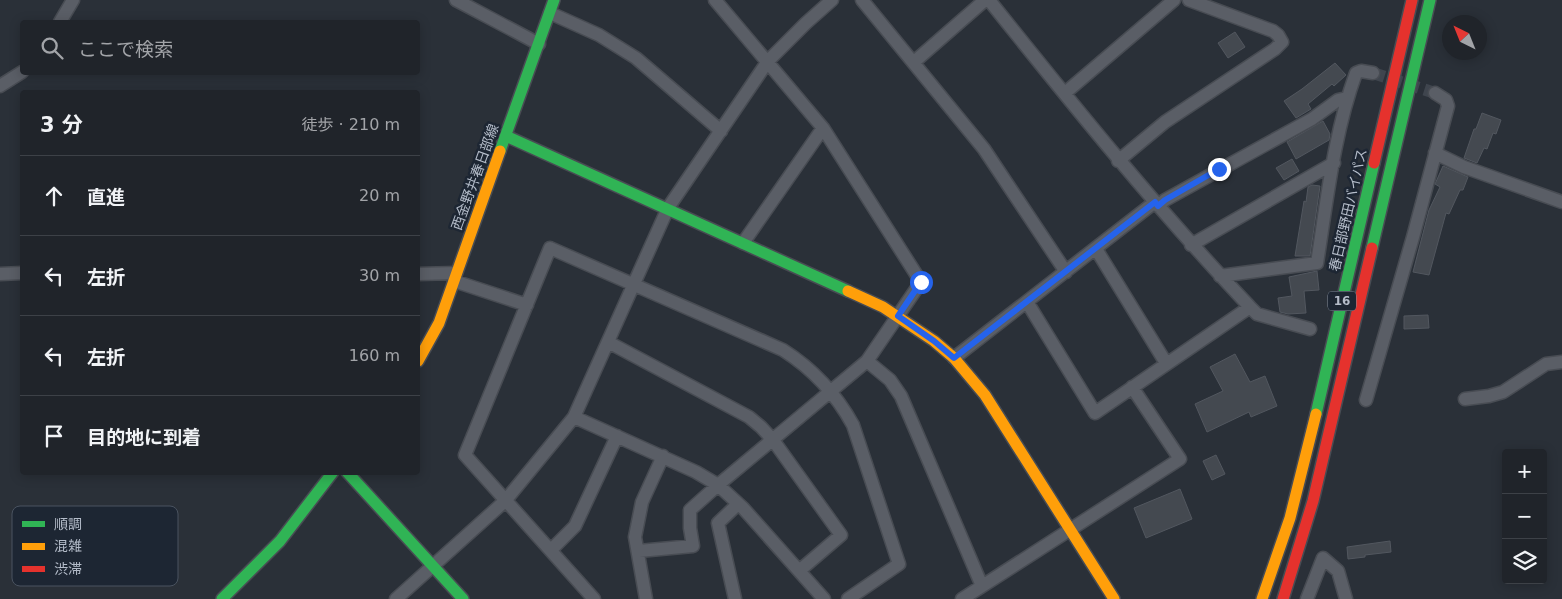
<!DOCTYPE html>
<html lang="ja">
<meta charset="utf-8">
<style>
body{margin:0;font-family:"DejaVu Sans","Noto Sans JP",sans-serif;background:#282c32;color:#f1f3f6}
.controls{position:absolute;right:15px;bottom:15px;display:grid;overflow:hidden;border-radius:5px;box-shadow:0 2px 12px #0003}
.controls button{width:45px;height:45px;display:grid;place-items:center;padding:0;border:0;border-bottom:1px solid #3d4147;background:#20242a;color:#f1f3f6;font:25px sans-serif}
.compass{position:absolute;left:1442px;top:15px;width:45px;height:45px;border-radius:50%;background:#20242a;box-shadow:0 2px 12px #0003;rotate:317deg}
.stop{position:absolute;width:15px;height:15px;margin:-11px;border:4px solid #2563eb;border-radius:50%;background:#fff}
.stop.end{background:#2563eb;border-color:#fff;box-shadow:0 1px 5px #0008}
.list{margin:0;padding:0;list-style:none}
h2{display:flex;justify-content:space-between;align-items:center;height:65px;margin:0;padding:0 20px;font-size:21px}
h2 small{font-size:16px;font-weight:400;color:#a2a4a8}
.list li{display:grid;grid-template-columns:32px 1fr auto;gap:15px;align-items:center;box-sizing:border-box;height:80px;padding:0 20px;border-top:1px solid #3d4147}
.list b{display:block;font-size:19px;white-space:nowrap}
.list em{font-size:16px;font-style:normal;color:#a2a4a8}
.icon{flex:none;width:28px;height:28px;fill:none;stroke:currentColor;stroke-width:2;stroke-linecap:round;stroke-linejoin:round}
.map{position:relative;flex:none;width:1562px;height:599px;overflow:hidden}
.search{position:absolute;background:#20242a;box-shadow:0 2px 12px #0003;left:20px;top:20px;width:400px;height:55px;display:flex;align-items:center;gap:12px;box-sizing:border-box;padding:0 18px;border-radius:5px;color:#a2a4a8;font-size:19px}
.panel{position:absolute;background:#20242a;box-shadow:0 2px 12px #0003;left:20px;top:90px;width:400px;height:385px;border-radius:5px}
.map>svg:first-child{display:block}
.building{fill:#444950;stroke:#52575f}
.lines{fill:none;stroke-linecap:round;stroke-linejoin:round}
.street-tunnel{stroke:#3f454e;stroke-width:12;stroke-dasharray:12 6;stroke-linecap:butt}
.street-casing{stroke:#484c53;stroke-width:15}
.fast-casing{stroke:#484c53;stroke-width:14}
.slow-casing{stroke:#484c53;stroke-width:14}
.jam-casing{stroke:#484c53;stroke-width:14}
.street{stroke:#5a5e66;stroke-width:12}
.fast{stroke:#30b455;stroke-width:11}
.slow{stroke:#ff9f0a;stroke-width:11}
.jam{stroke:#e5322d;stroke-width:11}
.route{stroke:#2563eb;stroke-width:6}
.labels{text-anchor:middle;dominant-baseline:central;stroke-width:5;stroke-linejoin:round;paint-order:stroke}
.shield{fill:#1d2633;stroke:#878f9c;stroke-width:1}
.shield-label{font-size:12px;font-weight:bold;fill:#b4bcc9}
.street-label{font-size:14px;fill:#b4bcc9;stroke:#1d2633}
.key{fill:#1d2633;stroke:#4a5360;stroke-width:1}
.key-label{font-size:14px;fill:#b4bcc9}
</style>
<div class="map">
<svg width="1562" height="599" viewBox="0 0 1562 599">
<rect width="100%" height="100%" fill="#2a3038"/>
<path class="building" d="M1235 32 1245 47 1228 58 1218 43Z
M1335 63 1346 75 1334 86 1332 84 1308 104 1311 109 1296 118 1284 101 1302 89Z
M1482 113 1501 120 1496 134 1493 133 1487 149 1484 148 1477 163 1464 158 1474 129H1476Z
M1323 121 1330 134 1329 140 1296 159 1287 142Z
M1292 159 1299 171 1284 180 1276 168Z
M1443 166 1468 177 1463 190H1460L1449 214 1446 213 1429 275 1413 272 1429 210 1440 187 1435 184Z
M1312 185 1320 186 1310 256H1295L1304 201 1306 202 1308 187Z
M1317 271 1319 290 1304 291 1306 313 1288 314 1280 312 1278 298 1292 296 1289 277Z
M1428 315 1429 328 1404 329V316Z
M1235 354 1250 382 1265 376 1277 406 1251 417 1249 412 1207 432 1195 404 1223 391 1210 367Z
M1216 455 1225 474 1212 480 1203 461Z
M1180 489 1192 519 1146 538 1134 508Z
M1390 541 1391 552 1365 555V557L1348 559 1347 547Z"/>
<g class="lines">
<path class="street-tunnel" d="M1373 73 1435 93"/>
<g class="street-casing">
<path id="street" d="M456 0 539 44
M862 0 984 149 1066 272
M989 0C1073 105 1157 209 1250 307L1257 314 1310 329
M550 13 599 35 636 58 721 131
M60 22 73 0
M914 62 985 0
M0 86 22 72
M1065 93 1174 0
M1435 153 1464 167 1562 202
M1118 161 1165 122 1275 49 1282 42 1278 35 1273 31 1189 0
M1158 206 1165 200 1312 119 1338 100 1347 98
M743 243 823 128
M1191 245 1334 163
M1096 249 1166 363
M0 274 22 273
M418 274 456 273
M1220 276 1317 263C1327 200 1334 133 1356 73L1361 71 1373 73
M454 281 527 305
M1027 302 1095 413 1250 307
M608 342 749 417 761 427 773 440 841 535 799 571
M954 358 1155 202
M867 361 890 380 901 396 982 586
M1465 399 1489 396 1503 392 1546 364 1562 362
M1366 400 1413 237 1448 106 1446 100 1435 93
M574 417 696 472 718 485 743 508 824 599
M551 550 575 526 617 436
M639 551 693 546 690 528V510L718 485 867 361 921 282 823 128 715 0
M396 599 505 501 574 417 668 208 768 61 806 23 832 0
M594 599 465 455 550 248 783 350C813 369 836 394 853 425L899 564 848 599
M646 599 635 537 642 502 663 456
M735 599 718 523 738 504
M962 599 1180 459 1132 387
M1307 599 1323 558 1338 571 1346 599"/>
</g>
<g class="fast-casing">
<path id="fast" d="M506 136 848 291
M500 151 554 0
M1372 248 1430 0
M1316 414 1374 163
M347 472 463 599
M222 599 280 541 333 472"/>
</g>
<g class="slow-casing">
<path id="slow" d="M848 291 883 307 934 341 954 358 985 395 1114 599
M418 361 439 323 500 151
M1262 599 1290 518 1316 414"/>
</g>
<g class="jam-casing">
<path id="jam" d="M1374 163 1412 0
M1283 599 1313 501 1372 248"/>
</g>
<use href="#street" class="street"/>
<use href="#fast" class="fast"/>
<use href="#slow" class="slow"/>
<use href="#jam" class="jam"/>
</g>
<g class="lines">
<path class="route" d="M921 282 898 316 934 341 954 358 1155 202 1158 206 1165 200 1219 169"/>
</g>
<g class="labels">
<rect class="shield" x="1328" y="291.5" width="28" height="19" rx="4"/>
<g class="shield-label">
<text x="1342" y="301">16</text>
</g>
<g class="street-label">
<text transform="translate(475 177) rotate(-70)">西金野井春日部線</text>
<text transform="translate(1348 210) rotate(-77)">春日部野田バイパス</text>
</g>
</g>
<rect x="12" y="506" width="166" height="80" rx="8" class="key"/>
<rect x="22" y="521" width="23" height="6" fill="#30b455"/>
<rect x="22" y="543" width="23" height="7" fill="#ff9f0a"/>
<rect x="22" y="566" width="23" height="6" fill="#e5322d"/>
<g class="key-label">
<text x="54" y="529">順調</text>
<text x="54" y="551">混雑</text>
<text x="54" y="574">渋滞</text>
</g>
</svg>
<div class="controls">
<button>+</button>
<button>−</button>
<button><svg class="icon" aria-label="layers" viewBox="0 0 24 24"><path d="M12 4l9 5-9 5-9-5zM3 14l9 5 9-5"/></svg></button>
</div>
<svg class="compass" viewBox="-18 -18 36 36"><path d="M0-13l5 13h-10z" fill="#e53935"/><path d="M0 13l5-13h-10z" fill="#a2a4a8"/></svg>
<div class="stop" style="left:921px;top:282px"></div>
<div class="stop end" style="left:1219px;top:169px"></div>
<div class="search"><svg class="icon" aria-label="search" viewBox="0 0 24 24"><circle cx="10" cy="10" r="6"/><path d="M15 15l6 6"/></svg>ここで検索</div>
<section class="panel">
<h2>3 分<small>徒歩 · 210 m</small></h2>
<ul class="list">
<li><svg class="icon" aria-label="ahead" viewBox="0 0 24 24"><path d="M12 20V5M6 11l6-6 6 6"/></svg><div><b>直進</b></div><em>20 m</em></li>
<li><svg class="icon" aria-label="left" viewBox="0 0 24 24"><path d="M17 20v-9H6M10 6l-5 5 5 5"/></svg><div><b>左折</b></div><em>30 m</em></li>
<li><svg class="icon" aria-label="left" viewBox="0 0 24 24"><path d="M17 20v-9H6M10 6l-5 5 5 5"/></svg><div><b>左折</b></div><em>160 m</em></li>
<li><svg class="icon" aria-label="arrive" viewBox="0 0 24 24"><path d="M6 21V4h12l-3 4 3 4H6"/></svg><div><b>目的地に到着</b></div></li>
</ul>
</section>
</div>
